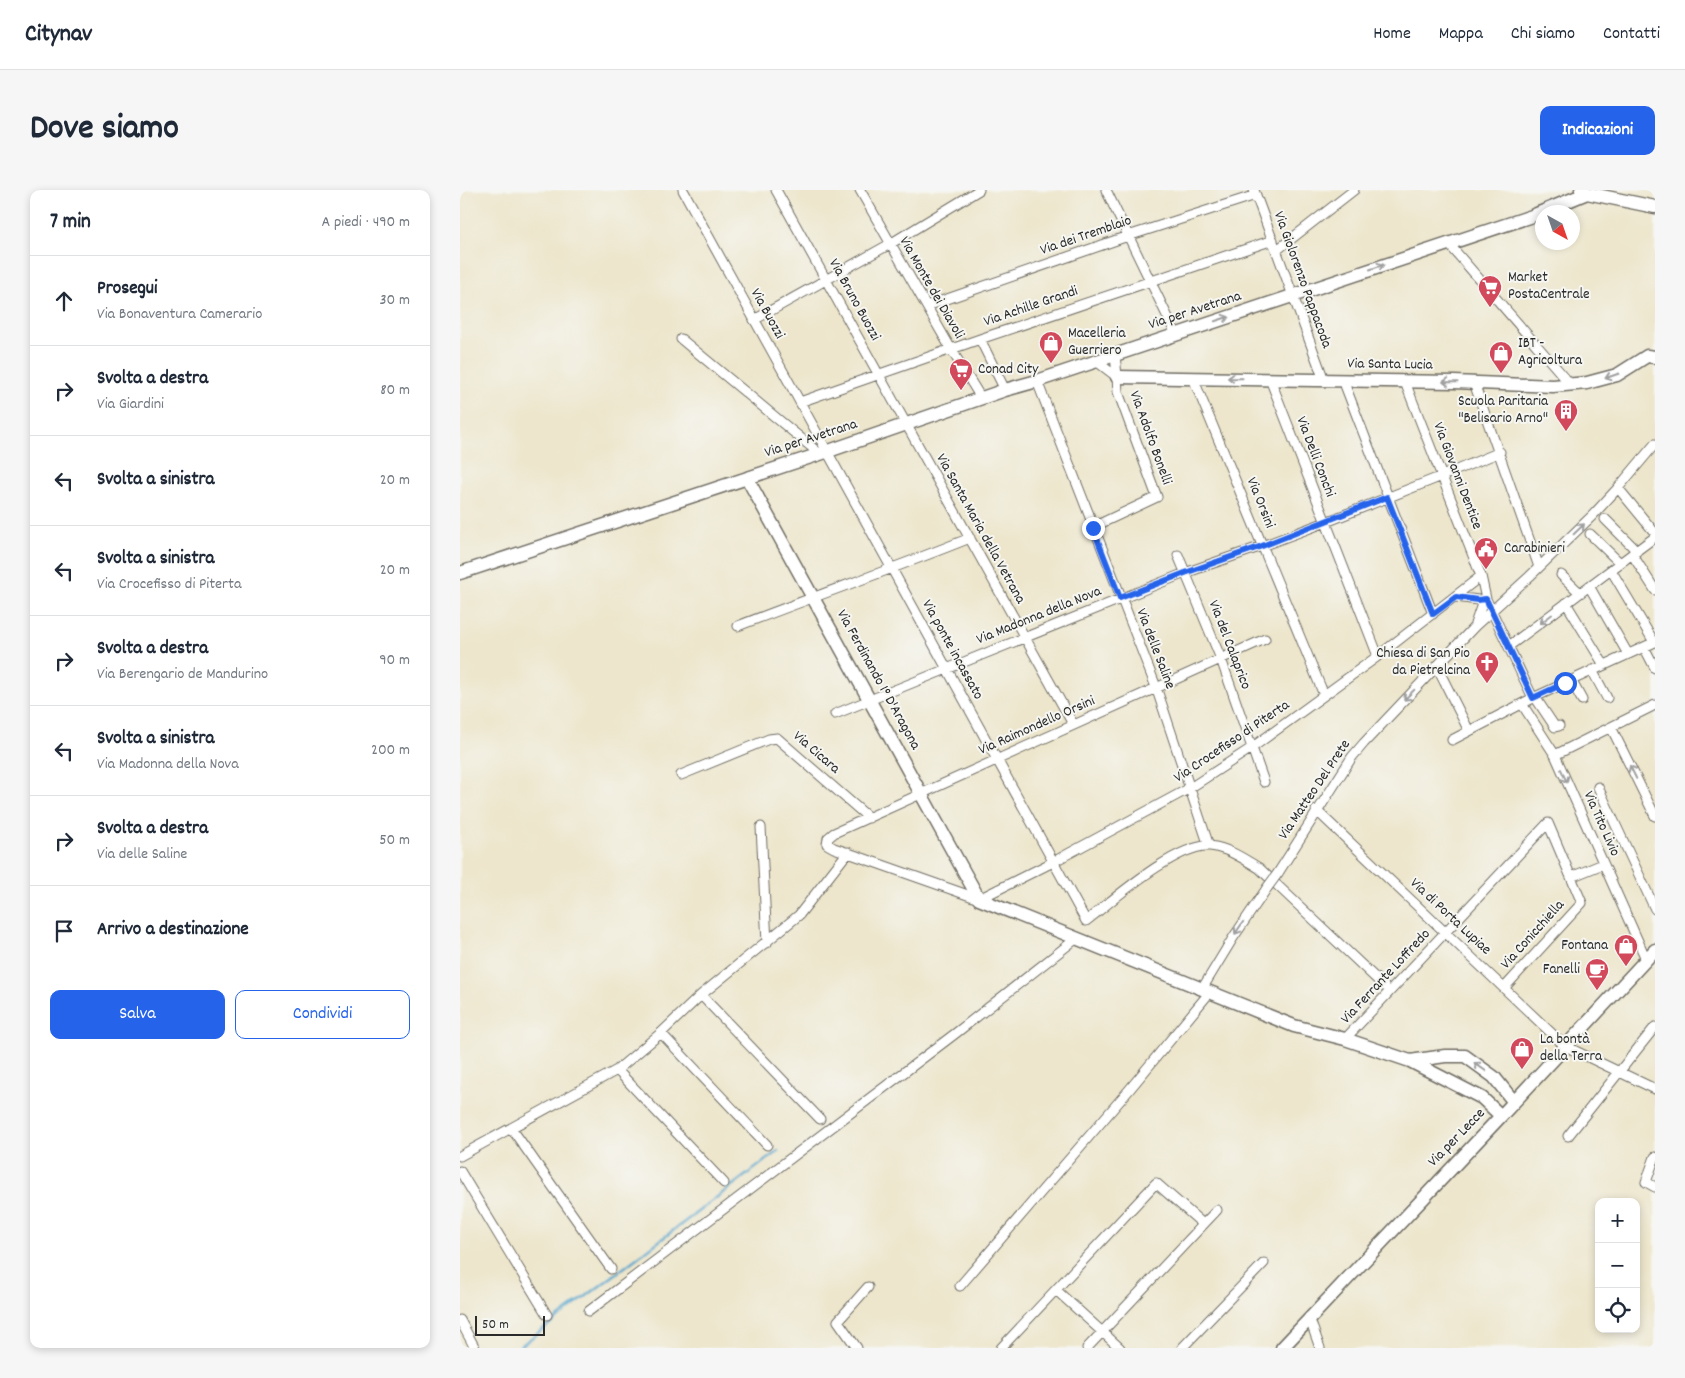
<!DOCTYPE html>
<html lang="it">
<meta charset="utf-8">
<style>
body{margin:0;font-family:Dekko,sans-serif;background:#f6f6f7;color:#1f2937}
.controls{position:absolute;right:15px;bottom:15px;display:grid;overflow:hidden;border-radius:10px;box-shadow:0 2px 8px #0003}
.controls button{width:45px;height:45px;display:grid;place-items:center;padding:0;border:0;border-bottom:1px solid #e0e1e3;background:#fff;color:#1f2937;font:25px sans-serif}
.compass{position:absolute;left:1075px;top:15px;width:45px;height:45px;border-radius:50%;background:#fff;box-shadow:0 2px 8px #0003;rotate:140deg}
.scale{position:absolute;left:15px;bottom:12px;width:70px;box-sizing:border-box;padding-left:5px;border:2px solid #2b2b2b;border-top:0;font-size:14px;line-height:18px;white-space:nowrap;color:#2b2b2b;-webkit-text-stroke:4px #f6f6f2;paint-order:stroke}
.stop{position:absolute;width:15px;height:15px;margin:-11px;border:4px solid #2563eb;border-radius:50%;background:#fff}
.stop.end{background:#2563eb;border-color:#fff;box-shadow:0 1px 5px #0008}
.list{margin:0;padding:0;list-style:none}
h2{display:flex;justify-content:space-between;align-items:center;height:65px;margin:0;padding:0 20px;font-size:21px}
h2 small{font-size:16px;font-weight:400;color:#747a83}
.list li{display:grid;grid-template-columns:32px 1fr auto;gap:15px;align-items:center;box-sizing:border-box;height:90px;padding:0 20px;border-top:1px solid #e0e1e3}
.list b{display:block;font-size:19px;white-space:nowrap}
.list p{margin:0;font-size:16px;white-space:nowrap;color:#747a83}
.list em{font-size:16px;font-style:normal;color:#747a83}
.actions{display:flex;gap:10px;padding:15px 20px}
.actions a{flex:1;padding:11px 0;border:1px solid #2563eb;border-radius:10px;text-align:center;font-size:18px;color:#2563eb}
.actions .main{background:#2563eb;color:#fff}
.icon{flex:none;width:28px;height:28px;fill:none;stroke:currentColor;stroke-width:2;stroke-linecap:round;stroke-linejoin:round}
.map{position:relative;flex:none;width:1195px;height:1158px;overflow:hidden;border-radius:10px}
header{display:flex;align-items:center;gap:30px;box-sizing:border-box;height:70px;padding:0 25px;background:#fff;border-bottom:1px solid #e0e1e3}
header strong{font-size:24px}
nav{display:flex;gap:28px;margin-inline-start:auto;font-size:18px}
.intro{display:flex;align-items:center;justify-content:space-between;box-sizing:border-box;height:120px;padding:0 30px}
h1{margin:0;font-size:35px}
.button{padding:12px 22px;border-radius:10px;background:#2563eb;color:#fff;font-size:18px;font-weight:700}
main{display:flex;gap:30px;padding:0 30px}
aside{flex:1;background:#fff;border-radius:10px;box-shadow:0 2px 8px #0003}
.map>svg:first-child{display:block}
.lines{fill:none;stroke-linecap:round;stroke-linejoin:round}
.stream{stroke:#53a5ce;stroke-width:2.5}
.street-casing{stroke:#6f6c63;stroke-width:11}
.secondary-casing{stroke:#6f6c63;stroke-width:15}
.street{stroke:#fff;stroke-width:9}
.secondary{stroke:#fff;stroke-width:12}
.street-bridge-casing{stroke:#6f6c63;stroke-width:11;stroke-linecap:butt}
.street-bridge{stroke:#fff;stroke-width:9}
.oneway{stroke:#a0a0a0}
.route{stroke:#2563eb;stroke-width:6}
.labels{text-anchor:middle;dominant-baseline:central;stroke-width:4;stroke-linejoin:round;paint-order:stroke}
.street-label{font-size:15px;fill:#2b2b2b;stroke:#f6f6f2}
.poi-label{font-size:15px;fill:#2b2b2b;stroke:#f6f6f2;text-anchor:start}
</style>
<header>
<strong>Citynav</strong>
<nav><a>Home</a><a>Mappa</a><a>Chi siamo</a><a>Contatti</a></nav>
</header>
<div class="intro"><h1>Dove siamo</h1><a class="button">Indicazioni</a></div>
<main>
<aside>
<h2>7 min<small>A piedi · 490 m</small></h2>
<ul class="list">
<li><svg class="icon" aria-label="ahead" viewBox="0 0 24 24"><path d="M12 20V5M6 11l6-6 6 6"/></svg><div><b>Prosegui</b><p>Via Bonaventura Camerario</p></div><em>30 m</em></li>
<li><svg class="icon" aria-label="right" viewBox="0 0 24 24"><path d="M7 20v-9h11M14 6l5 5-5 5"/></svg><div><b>Svolta a destra</b><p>Via Giardini</p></div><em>80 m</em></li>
<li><svg class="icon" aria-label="left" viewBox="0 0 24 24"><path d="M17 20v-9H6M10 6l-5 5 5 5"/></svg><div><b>Svolta a sinistra</b></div><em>20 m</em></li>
<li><svg class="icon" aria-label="left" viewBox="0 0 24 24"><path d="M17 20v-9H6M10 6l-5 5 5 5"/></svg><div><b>Svolta a sinistra</b><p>Via Crocefisso di Piterta</p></div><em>20 m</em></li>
<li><svg class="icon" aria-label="right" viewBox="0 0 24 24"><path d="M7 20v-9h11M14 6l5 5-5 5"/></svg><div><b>Svolta a destra</b><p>Via Berengario de Mandurino</p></div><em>90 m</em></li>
<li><svg class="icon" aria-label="left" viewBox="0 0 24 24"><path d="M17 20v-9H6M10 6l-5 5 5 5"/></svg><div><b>Svolta a sinistra</b><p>Via Madonna della Nova</p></div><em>200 m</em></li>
<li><svg class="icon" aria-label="right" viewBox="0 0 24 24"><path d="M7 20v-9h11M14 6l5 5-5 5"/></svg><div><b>Svolta a destra</b><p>Via delle Saline</p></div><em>50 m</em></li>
<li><svg class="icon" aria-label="arrive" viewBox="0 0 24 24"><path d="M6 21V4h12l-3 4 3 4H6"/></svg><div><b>Arrivo a destinazione</b></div></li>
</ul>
<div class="actions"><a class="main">Salva</a><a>Condividi</a></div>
</aside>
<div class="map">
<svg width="1195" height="1158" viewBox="0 0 1195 1158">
<rect width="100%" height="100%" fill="#f6f6f2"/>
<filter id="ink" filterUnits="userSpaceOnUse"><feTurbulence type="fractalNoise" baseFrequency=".02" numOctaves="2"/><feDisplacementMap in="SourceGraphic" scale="10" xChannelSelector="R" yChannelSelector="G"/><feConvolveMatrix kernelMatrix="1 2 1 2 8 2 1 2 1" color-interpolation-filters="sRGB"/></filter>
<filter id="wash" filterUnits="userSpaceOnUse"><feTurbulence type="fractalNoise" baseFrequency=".0096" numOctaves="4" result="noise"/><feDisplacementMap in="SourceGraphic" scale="20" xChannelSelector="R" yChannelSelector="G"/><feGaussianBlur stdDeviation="1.12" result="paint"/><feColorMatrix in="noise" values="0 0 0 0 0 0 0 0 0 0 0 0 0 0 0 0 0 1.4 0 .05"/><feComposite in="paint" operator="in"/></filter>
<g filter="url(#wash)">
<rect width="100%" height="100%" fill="#ede6cc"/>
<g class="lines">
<path class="stream" d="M58 1158 318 961"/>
</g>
</g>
<g filter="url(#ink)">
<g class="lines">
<g class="street-casing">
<path id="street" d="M223 0 626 731C653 710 717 653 750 656 768 658 784 669 799 678L924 796
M316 0 613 534
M400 0 491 159 521 208
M646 0 716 144
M794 0 864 190
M988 53 1111 195
M817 60 894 0
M467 116 668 46 796 5
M294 130 430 54 519 0
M221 149 360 264
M520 149 545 200
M636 171 657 187 655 164
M733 188 864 505
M810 189 918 466
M883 190 973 424
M577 191 696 497 749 656
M945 192 1021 386 1026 409 1073 508
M1014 193 1079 377
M340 212 520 149 813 50
M1158 298 1195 343
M1145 329 1177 361
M633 337 697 307 658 202 657 187
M1130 344 1160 373
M1172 364 1195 400
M718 365 761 469 804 592
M1151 380 1194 452
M1101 385 1120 403
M1129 396 1168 464
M996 407 1018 410 1026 409
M1106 413 1144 475
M1015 434 1021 417 1026 409
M278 436C355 406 433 379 510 348
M805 449 374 643 368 648 367 654 374 658 519 709 593 672 730 598 793 557 918 466 1021 386
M1049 456 1195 347
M1184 457 1195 478
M977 477 1009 541
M1132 480 1147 508
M1111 490 1122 510
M1075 507 1095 537 1099 536
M1062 514 1095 565 1186 769
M375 524 725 383 802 356 866 332 982 286 1040 262
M1151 537 1195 626
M992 550 1075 507 1195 452
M1095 565 1195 515
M221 585 309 549 317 548 409 628
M1138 597 1195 719
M856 620 1105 856 1195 899
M301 637 307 753
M818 683 892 567 904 553 1015 436 1070 386 1133 325 1158 298 1195 254
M1111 687 1143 674
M742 799 773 748 807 698
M241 805 360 929
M201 843 307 955
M885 849 1088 633 1122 713 1045 797
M157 880 264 993
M52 939 151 1079
M1108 946 1195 837
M0 966 157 880 201 843 241 805 339 725 388 662
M1195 967 1186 992 1195 997
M0 981 87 1125
M500 1096 669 900 750 802
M596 1100 660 1158
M129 1121 496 843 617 748
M849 1127 860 1158
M0 1130 15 1158
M397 1158 378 1131 408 1097
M541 1158 696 993 743 1034
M627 1158 757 1020
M722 1158 804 1073"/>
</g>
<g class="secondary-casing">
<path id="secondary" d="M1121 0 1127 3 1195 17
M657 187 994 192 1093 196 1127 193 1157 185 1187 166 1195 167
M287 288 519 709 834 836 885 849 950 871 1022 908 1041 926
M0 383 360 264 545 200 577 191 1072 26 1127 3
M950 871 985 866H1005L1034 887 1054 912
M822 1158 1041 926 1195 760"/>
</g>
<use href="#street" class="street"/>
<use href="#secondary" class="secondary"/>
<g class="street-bridge-casing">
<path id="street-bridge" d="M807 698 818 683"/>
</g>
<use href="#street-bridge" class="street-bridge"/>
</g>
<defs><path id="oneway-shaft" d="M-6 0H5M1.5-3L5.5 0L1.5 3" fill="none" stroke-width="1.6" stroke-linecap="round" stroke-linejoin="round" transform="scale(1.25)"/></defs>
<g class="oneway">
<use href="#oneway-shaft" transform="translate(917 77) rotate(-19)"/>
<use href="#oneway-shaft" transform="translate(762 129) rotate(-18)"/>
<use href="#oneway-shaft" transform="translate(1152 186) rotate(161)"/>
<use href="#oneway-shaft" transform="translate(775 188) rotate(-179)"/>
<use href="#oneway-shaft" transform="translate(990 192) rotate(-179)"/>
<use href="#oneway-shaft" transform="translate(1119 339) rotate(-44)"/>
<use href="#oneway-shaft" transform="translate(1086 429) rotate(143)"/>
<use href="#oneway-shaft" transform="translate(949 505) rotate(135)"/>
<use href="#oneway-shaft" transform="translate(1173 582) rotate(-116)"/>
<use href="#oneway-shaft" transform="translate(1104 586) rotate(66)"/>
<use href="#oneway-shaft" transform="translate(779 738) rotate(124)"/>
<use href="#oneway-shaft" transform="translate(1020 877) rotate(-145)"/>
</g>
</g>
<g class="lines" filter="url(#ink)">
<path class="route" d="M633 338 660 408 725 383 802 356 927 307 973 424 996 407 1018 410 1026 409 1073 508 1105 493"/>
</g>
<defs>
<g id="supermarket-pin" transform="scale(1.25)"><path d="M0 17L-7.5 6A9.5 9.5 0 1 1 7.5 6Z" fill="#d1495b" stroke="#f6f6f2"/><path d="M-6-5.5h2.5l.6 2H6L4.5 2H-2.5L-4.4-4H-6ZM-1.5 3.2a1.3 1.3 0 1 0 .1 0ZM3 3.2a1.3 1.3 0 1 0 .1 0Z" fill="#fff"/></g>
<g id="shop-pin" transform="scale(1.25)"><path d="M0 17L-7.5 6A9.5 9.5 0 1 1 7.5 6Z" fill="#d1495b" stroke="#f6f6f2"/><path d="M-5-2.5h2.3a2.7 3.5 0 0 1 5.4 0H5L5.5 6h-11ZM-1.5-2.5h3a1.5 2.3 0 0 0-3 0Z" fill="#fff"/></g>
<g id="building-pin" transform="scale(1.25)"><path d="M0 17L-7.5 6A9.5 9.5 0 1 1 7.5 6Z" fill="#d1495b" stroke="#f6f6f2"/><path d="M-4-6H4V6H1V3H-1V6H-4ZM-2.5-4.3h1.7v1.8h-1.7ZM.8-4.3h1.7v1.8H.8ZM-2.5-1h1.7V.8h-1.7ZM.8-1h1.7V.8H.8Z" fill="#fff"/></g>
<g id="civic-pin" transform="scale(1.25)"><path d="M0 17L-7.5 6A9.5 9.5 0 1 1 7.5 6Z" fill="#d1495b" stroke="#f6f6f2"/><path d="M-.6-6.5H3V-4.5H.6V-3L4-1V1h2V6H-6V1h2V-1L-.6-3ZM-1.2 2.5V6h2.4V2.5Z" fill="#fff"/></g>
<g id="church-pin" transform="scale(1.25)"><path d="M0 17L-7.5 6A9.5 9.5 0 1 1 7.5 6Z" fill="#d1495b" stroke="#f6f6f2"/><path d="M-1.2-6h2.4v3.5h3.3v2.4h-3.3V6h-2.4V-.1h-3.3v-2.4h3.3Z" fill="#fff"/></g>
<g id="cafe-pin" transform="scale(1.25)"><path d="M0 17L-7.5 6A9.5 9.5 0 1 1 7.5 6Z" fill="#d1495b" stroke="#f6f6f2"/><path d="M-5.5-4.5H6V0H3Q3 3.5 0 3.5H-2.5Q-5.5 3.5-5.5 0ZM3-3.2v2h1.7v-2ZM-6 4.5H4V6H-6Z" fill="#fff"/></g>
</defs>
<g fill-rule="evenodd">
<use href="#supermarket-pin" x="1030" y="97"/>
<use href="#shop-pin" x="591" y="153"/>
<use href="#shop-pin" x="1041" y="163"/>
<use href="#supermarket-pin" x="501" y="180"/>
<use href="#building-pin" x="1106" y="221"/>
<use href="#civic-pin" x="1026" y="359"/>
<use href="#church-pin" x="1027" y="473"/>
<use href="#shop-pin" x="1166" y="756"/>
<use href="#cafe-pin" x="1137" y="780"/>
<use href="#shop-pin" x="1062" y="859"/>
</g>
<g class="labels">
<g class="street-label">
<text transform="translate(626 46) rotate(-19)">Via dei Tremblaio</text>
<text transform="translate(842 90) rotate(70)">Via Giolorenzo Pappacoda</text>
<text transform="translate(471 98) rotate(60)">Via Monte dei Diavoli</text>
<text transform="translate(394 110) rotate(61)">Via Bruno Buozzi</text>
<text transform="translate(571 117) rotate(-19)">Via Achille Grandi</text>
<text transform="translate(735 121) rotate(-18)">Via per Avetrana</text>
<text transform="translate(307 124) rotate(61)">Via Buozzi</text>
<text transform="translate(930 175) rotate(1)">Via Santa Lucia</text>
<text transform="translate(690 248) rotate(70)">Via Adolfo Bonelli</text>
<text transform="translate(351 249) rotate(-18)">Via per Avetrana</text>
<text transform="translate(855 267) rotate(69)">Via Delli Conchi</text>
<text transform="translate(997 286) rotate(69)">Via Giovanni Dentice</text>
<text transform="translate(800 313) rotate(68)">Via Orsini</text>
<text transform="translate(520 339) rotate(61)">Via Santa Maria della Vetrana</text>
<text transform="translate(579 426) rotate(-22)">Via Madonna della Nova</text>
<text transform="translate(769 455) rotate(69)">Via del Calaprico</text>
<text transform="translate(695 459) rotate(69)">Via delle Saline</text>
<text transform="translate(492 460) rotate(61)">Via ponte incassato</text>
<text transform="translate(418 490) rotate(61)">Via Ferdinando 1° D'Aragona</text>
<text transform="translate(577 536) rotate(-24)">Via Raimondello Orsini</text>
<text transform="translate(772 552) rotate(-34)">Via Crocefisso di Piterta</text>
<text transform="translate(356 563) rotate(41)">Via Cicara</text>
<text transform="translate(855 600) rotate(-56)">Via Matteo Del Prete</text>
<text transform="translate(1141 634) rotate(66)">Via Tito Livio</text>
<text transform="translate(990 727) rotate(43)">Via di Porta Lupiae</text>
<text transform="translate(1073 745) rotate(-48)">Via Conicchiella</text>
<text transform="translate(926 787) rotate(-47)">Via Ferrante Loffredo</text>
<text transform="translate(997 948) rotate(-46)">Via per Lecce</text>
</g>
<g class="poi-label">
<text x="1048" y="88">Market<tspan x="1048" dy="17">PostaCentrale</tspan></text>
<text x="608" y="144">Macelleria<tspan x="608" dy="17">Guerriero</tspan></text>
<text x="1058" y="154">IBT -<tspan x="1058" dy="17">Agricoltura</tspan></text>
<text x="518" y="180">Conad City</text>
<text x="1088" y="212" text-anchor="end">Scuola Paritaria<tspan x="1088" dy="17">"Belisario Arno"</tspan></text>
<text x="1044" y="359">Carabinieri</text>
<text x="1010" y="464" text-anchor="end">Chiesa di San Pio<tspan x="1010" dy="17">da Pietrelcina</tspan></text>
<text x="1148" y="756" text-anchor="end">Fontana</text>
<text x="1120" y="780" text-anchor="end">Fanelli</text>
<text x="1080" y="850">La bontà<tspan x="1080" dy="17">della Terra</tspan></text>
</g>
</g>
</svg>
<div class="controls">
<button>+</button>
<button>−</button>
<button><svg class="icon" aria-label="locate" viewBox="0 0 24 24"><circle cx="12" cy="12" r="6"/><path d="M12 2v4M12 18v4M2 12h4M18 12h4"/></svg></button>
</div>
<svg class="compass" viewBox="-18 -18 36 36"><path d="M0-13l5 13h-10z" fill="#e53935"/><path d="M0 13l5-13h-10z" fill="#747a83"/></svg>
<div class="scale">50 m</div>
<div class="stop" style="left:1105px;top:493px"></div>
<div class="stop end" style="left:633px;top:338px"></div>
</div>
</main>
